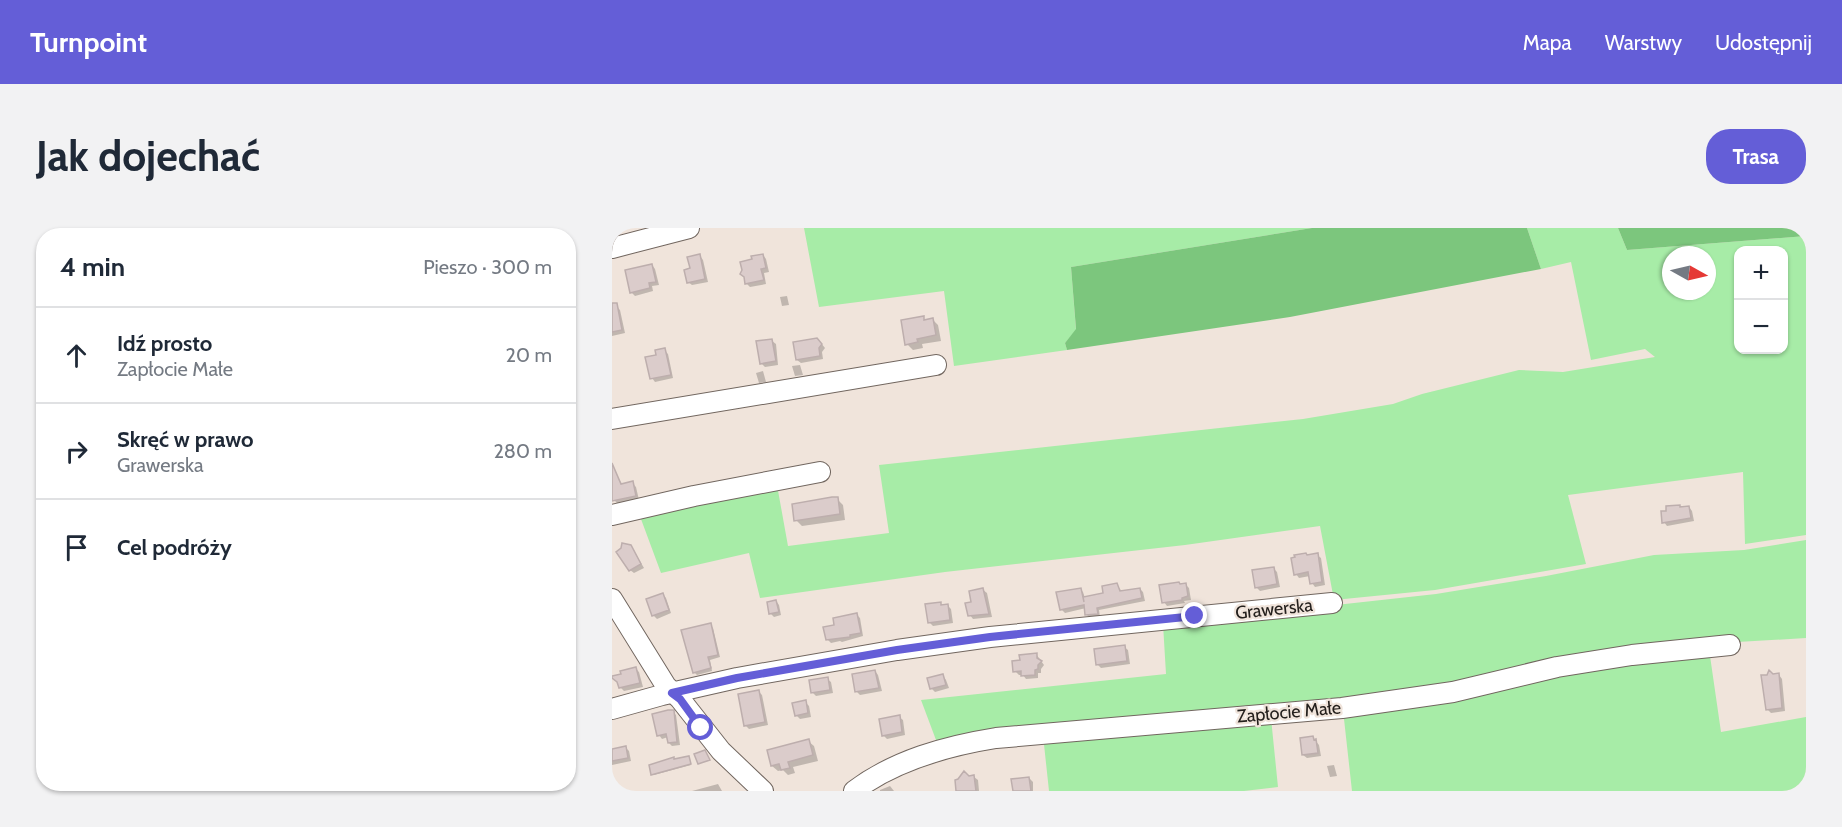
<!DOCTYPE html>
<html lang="pl">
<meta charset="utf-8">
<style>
body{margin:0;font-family:Cabin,sans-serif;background:#f2f2f3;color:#1f2937}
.controls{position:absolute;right:18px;top:18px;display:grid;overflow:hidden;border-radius:12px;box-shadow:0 2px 4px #0004}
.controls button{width:54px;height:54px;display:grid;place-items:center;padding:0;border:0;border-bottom:2px solid #e0e1e3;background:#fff;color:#1f2937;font:30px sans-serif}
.compass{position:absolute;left:1050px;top:18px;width:54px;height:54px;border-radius:50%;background:#fff;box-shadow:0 2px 4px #0004;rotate:98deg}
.stop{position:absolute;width:18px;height:18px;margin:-14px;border:4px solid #645ed7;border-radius:50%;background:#fff}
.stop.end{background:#645ed7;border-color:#fff;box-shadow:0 2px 6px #0008}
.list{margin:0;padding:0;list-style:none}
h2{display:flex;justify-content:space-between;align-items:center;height:78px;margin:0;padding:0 24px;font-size:26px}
h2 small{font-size:20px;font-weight:400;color:#747a83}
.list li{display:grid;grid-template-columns:39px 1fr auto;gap:18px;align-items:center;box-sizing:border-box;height:96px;padding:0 24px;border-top:2px solid #e0e1e3}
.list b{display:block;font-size:22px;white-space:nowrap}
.list p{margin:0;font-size:20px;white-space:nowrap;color:#747a83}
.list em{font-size:20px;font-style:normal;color:#747a83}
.icon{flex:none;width:33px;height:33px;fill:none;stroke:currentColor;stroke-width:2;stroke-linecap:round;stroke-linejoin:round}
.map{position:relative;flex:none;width:1194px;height:563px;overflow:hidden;border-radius:24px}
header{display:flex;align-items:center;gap:36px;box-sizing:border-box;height:84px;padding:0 30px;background:#645ed7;color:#fff}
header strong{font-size:28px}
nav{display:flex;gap:33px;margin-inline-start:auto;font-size:21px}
.intro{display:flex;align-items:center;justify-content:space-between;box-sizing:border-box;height:144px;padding:0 36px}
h1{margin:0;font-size:42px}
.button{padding:15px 27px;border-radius:24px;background:#645ed7;color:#fff;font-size:21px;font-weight:700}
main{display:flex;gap:36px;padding:0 36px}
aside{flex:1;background:#fff;border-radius:24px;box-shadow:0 2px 4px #0004}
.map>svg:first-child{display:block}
.green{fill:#a7eca7;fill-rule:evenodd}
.forest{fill:#7cc67d}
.shadow{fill:#0003}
.building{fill:#dbcccb;stroke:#bdaead;stroke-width:1.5}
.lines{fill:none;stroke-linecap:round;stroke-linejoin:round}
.minor-casing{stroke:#71665f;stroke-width:22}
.minor{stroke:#fff;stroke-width:20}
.route{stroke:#645ed7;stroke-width:8}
.labels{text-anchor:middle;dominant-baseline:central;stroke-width:4.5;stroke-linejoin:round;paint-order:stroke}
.street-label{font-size:18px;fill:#24201d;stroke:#f0e4db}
</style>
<header>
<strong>Turnpoint</strong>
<nav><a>Mapa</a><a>Warstwy</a><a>Udostępnij</a></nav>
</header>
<div class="intro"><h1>Jak dojechać</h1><a class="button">Trasa</a></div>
<main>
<aside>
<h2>4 min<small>Pieszo · 300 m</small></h2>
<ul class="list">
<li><svg class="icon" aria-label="ahead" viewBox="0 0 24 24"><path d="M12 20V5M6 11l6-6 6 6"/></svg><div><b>Idź prosto</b><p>Zapłocie Małe</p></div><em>20 m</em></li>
<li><svg class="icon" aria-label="right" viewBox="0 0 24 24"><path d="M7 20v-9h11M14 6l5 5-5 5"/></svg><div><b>Skręć w prawo</b><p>Grawerska</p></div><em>280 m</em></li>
<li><svg class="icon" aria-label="arrive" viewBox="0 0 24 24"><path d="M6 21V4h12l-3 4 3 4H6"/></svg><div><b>Cel podróży</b></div></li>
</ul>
</aside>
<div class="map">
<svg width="1194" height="563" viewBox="0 0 1194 563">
<rect width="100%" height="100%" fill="#f0e4db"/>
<path class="green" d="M192 0H700L459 39 464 102 453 115 455 122 342 138 332 63 207 79Z
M915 0H1006L1015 22 1194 8V307L1133 316 1131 244 956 267 974 336 823 362 722 372 708 298 573 317 333 344 148 370 137 325 49 345 26 283 165 257 176 318 277 305 267 237 691 191 781 176 810 166 907 142 951 144 1043 129 1033 121 979 132 959 34 929 41ZM1126 22H1172V122H1126ZM1059 27H1095V63H1059Z
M1194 312V410L1091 416 841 462 327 520 309 472 554 446 551 396 824 366 934 348 1042 327 1132 322Z
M1097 421 1109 504 1194 489V563H740L731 482Z
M659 490 666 559 632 563H437L431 507Z"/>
<path class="forest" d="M700 0H915L929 41 678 89 455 122 453 115 464 101 459 39Z
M1006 0H1194V8L1015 22Z"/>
<path class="shadow" d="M151 27 154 31 157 44 152 45 154 56 138 59 135 56 133 49Z
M88 28 91 32 96 54 80 57 76 54 80 42Z
M40 37 43 41 47 57 40 58 41 63 23 68 19 64Z
M175 68 177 77 170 78 168 69Z
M4 78 8 82 13 105 0 108V79Z
M311 90 314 93 321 92 326 97 329 113 310 116 311 120 301 122 295 116Z
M160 113 164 116 166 137 153 139 149 135Z
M209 115 213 120 210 124 211 131 189 135 185 132Z
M52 122 56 126 61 150 43 154 40 150 45 128Z
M188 137 191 147 183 148 180 138Z
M151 143 154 154 147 155 144 145Z
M5 249 11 257 20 255 24 259 27 272 6 276 2 272 0 252Z
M225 271 231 277 233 292 190 298 184 292Z
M1068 278 1077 279 1080 283 1082 293 1055 298 1052 294Z
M19 318 32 340 22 345 18 342Z
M705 327 709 330 713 357 703 359 700 355 698 348 687 350 684 346 696 328Z
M661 340 665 344 668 359 648 363 644 359Z
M505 357 510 364 528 361 531 364 533 373 487 382 488 389 478 390 475 387 474 380 453 385 449 381 468 361 471 364 473 370 493 366Z
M574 357 577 360 579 372 572 373 573 375 555 378 552 374Z
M371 362 375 365 380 389 361 391 358 387 361 375Z
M50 366 54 370 59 385 45 391 41 387Z
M164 373 167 377 169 387 162 389 158 385Z
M328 376 331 378H336L339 381 341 395 321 398 317 394Z
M245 387 248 390 251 408 230 414 228 413 219 415 215 411 224 398Z
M98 397 101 400 108 429 98 432 100 443 85 447 82 444Z
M512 419 516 422 518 436 489 440 485 436Z
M424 426 432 437 429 441V445H426V450L414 451 411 447H407L403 443 409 433Z
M24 441 27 444 31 459 12 463 8 459 10 447Z
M263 443 266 447 270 463 248 467 244 463Z
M1167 447 1170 451 1173 483 1159 485 1155 481 1160 448Z
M331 448 334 452 337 460 323 464 319 460Z
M215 451 219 454 221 465 204 468 200 464Z
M146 463 150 467 156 497 137 501 133 497Z
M193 474 197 478 199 489 188 491 184 487Z
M61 484 64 487 68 517 60 518 57 515 56 509 50 511 47 507Z
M287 489 291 492 293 507 275 511 271 507Z
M701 510 707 517 709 528 695 530 691 527Z
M196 513 202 518 206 533 181 539 183 545 176 547 171 542 166 543 160 538Z
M13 519 17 523 19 533 0 537V522Z
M76 529 79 537 42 547 40 546 63 532Z
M722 537 725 548 718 549 715 538Z
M362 549 366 552 367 563H346L345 553Z
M417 550 421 554V563H402L401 552Z
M106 556 110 563H80Z
M278 558 282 563H268V562Z"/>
<path class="building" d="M88 26 93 51 75 55 72 42 78 40 75 29Z
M151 26 154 40 149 41 152 52 133 56 132 49 128 46 130 42 128 34 140 31 139 28Z
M40 36 44 54 37 55 38 60 18 65 13 42Z
M0 75H5L10 102 0 104Z
M312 88V92L321 90 324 107 305 111 306 114 293 117 289 92Z
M205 110 210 116 207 120 208 128 184 132 181 114Z
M160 111 164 133 148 136 144 113Z
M53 120 59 147 38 151 33 129 44 127 43 122Z
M0 235 9 256 21 253 24 268 0 273Z
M220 269H226L228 286 182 293 180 276Z
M1068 277V279L1077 278 1079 290 1050 295 1049 283H1054V278Z
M10 315 19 317 29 336 17 343 4 324 9 320Z
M694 325 695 327 706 325 710 354 698 356 696 344 682 347 679 330 683 329 682 327Z
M662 339 665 356 643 360 640 342Z
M567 354 568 356 574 355 576 368 570 370V372L550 375 547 357Z
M505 355 508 363 528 360 530 370 485 380 486 386 473 387 472 377 448 382 444 364 469 360 472 374 471 369 491 365 490 358Z
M371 360 377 386 356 388 353 375 359 374 357 363Z
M51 365 57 382 40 388 34 371Z
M164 372 167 384 157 386 155 374Z
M329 374V377L336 376 338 392 316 395 313 376Z
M245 385 249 405 238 407V409L214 412 211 399 222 397 221 390Z
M99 395 106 427 96 429 99 440 81 445 69 402Z
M513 417 515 433 484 437 482 421Z
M425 425V430L430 433 426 437V441L423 442V447L409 448V443L401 444 400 433 408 432 407 427Z
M24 439 28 455 7 460 5 454 0 450V448L9 446 8 443Z
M263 442 267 460 243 464 240 446Z
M1157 442 1161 446 1167 445 1170 480 1154 482 1149 447H1155Z
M331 446 334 457 318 461 315 450Z
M216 449 218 462 199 465 197 452Z
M147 462 153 494 132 498 126 466Z
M194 472 196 485 183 488 180 475Z
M56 482H62L65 514 56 515 54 506 45 508 40 486Z
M288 487 290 504 270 508 267 491Z
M701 508 702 512 704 511 706 525 690 527 688 510Z
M197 511 201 527 176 534 178 540 169 542 167 536 159 538 155 522Z
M14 518 16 530 0 533V521Z
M93 522 98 532 86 536 82 526Z
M77 528 79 536 39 547 37 537 62 529V531Z
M352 543 357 548 362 547 364 563H344L343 552 346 551Z
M417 549 419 563H401L399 551Z"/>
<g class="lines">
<g class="minor-casing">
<path id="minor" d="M0 20 77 0
M0 191 324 137
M0 287 82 268 208 244
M0 371 54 458 68 471 109 523 151 563
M0 481 50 467 125 450 285 422 378 409 720 375
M242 563C283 532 334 518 384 510L730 480 841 464 945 439 1020 427 1118 417"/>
</g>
<use href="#minor" class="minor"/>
</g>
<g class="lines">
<path class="route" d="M89 500 68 471 60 465 125 450 285 422 378 409 583 388"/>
</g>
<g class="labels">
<g class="street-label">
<text transform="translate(662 381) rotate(-6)">Grawerska</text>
<text transform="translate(677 484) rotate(-5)">Zapłocie Małe</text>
</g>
</g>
</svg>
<div class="controls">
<button>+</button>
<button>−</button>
</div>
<svg class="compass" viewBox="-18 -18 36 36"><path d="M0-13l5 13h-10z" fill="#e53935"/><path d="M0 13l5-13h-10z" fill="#747a83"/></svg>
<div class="stop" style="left:89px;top:500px"></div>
<div class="stop end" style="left:583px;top:388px"></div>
</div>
</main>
